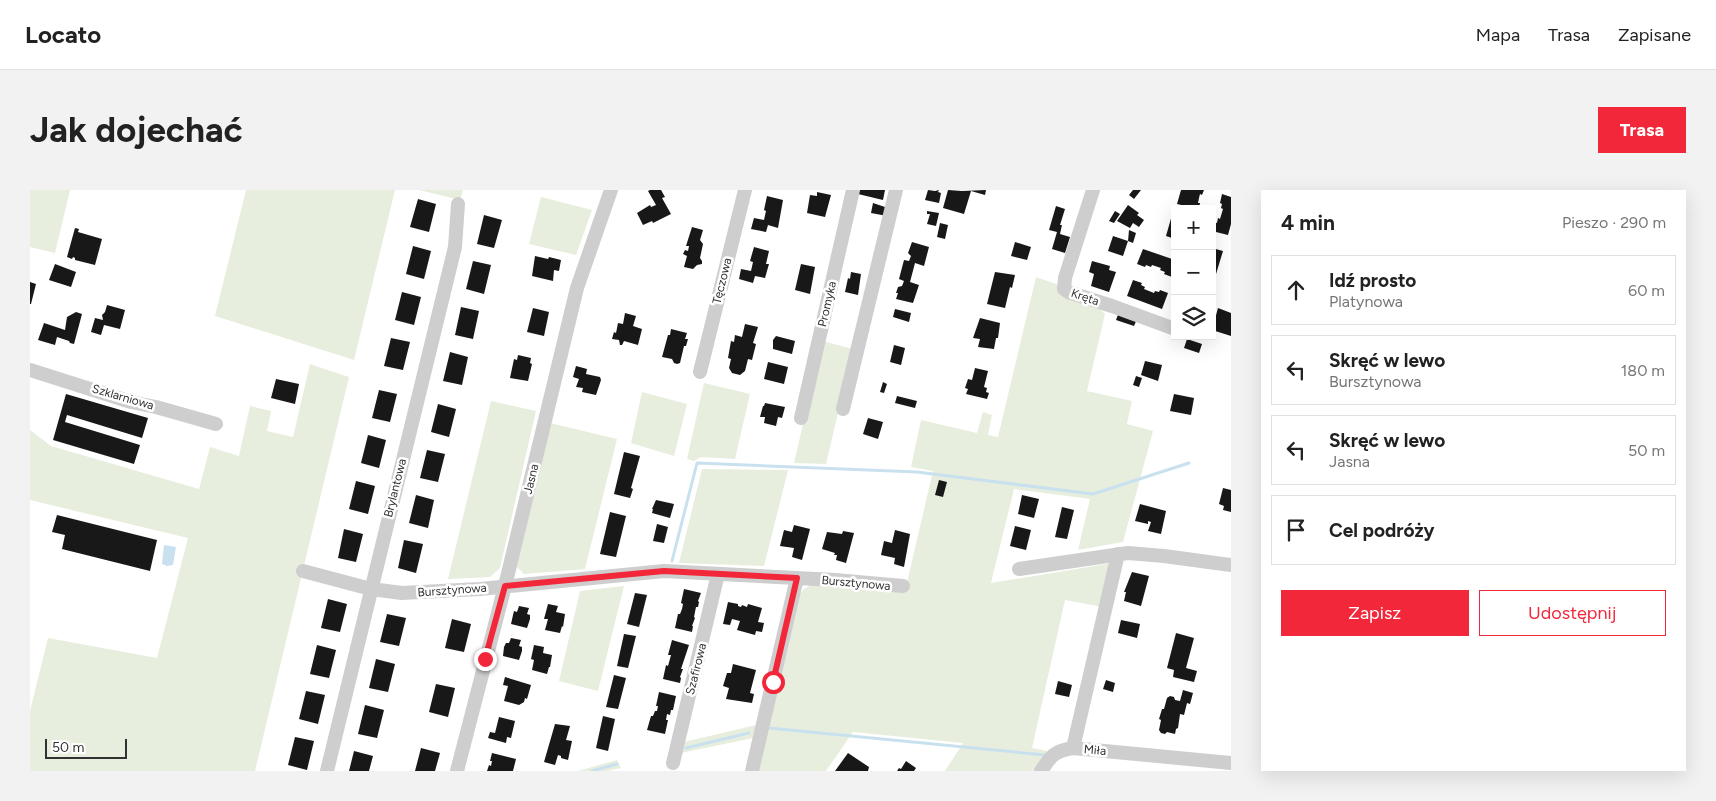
<!DOCTYPE html>
<html lang="pl">
<meta charset="utf-8">
<style>
body{margin:0;font-family:Figtree,sans-serif;background:#f2f2f2;color:#222}
.controls{position:absolute;right:15px;top:15px;display:grid;overflow:hidden;border-radius:0px;box-shadow:0 5px 20px #0002}
.controls button{width:45px;height:45px;display:grid;place-items:center;padding:0;border:0;border-bottom:1px solid #e0e0e0;background:#fff;color:#222;font:25px sans-serif}
.scale{position:absolute;left:15px;bottom:12px;width:82px;box-sizing:border-box;padding-left:5px;border:2px solid #313131;border-top:0;font-size:14px;line-height:18px;white-space:nowrap;color:#313131;-webkit-text-stroke:4px #fff;paint-order:stroke}
.stop{position:absolute;width:15px;height:15px;margin:-11px;border:4px solid #f3273a;border-radius:50%;background:#fff}
.stop.end{background:#f3273a;border-color:#fff;box-shadow:0 1px 5px #0008}
.list{margin:0;padding:0;list-style:none}
h2{display:flex;justify-content:space-between;align-items:center;height:65px;margin:0;padding:0 20px;font-size:21px}
h2 small{font-size:16px;font-weight:400;color:#767676}
.list li{display:grid;grid-template-columns:32px 1fr auto;gap:15px;align-items:center;box-sizing:border-box;height:70px;margin:0 10px 10px;padding:0 10px;border:1px solid #e0e0e0;border-radius:0px}
.list b{display:block;font-size:19px;white-space:nowrap}
.list p{margin:0;font-size:16px;white-space:nowrap;color:#767676}
.list em{font-size:16px;font-style:normal;color:#767676}
.actions{display:flex;gap:10px;padding:15px 20px}
.actions a{flex:1;padding:11px 0;border:1px solid #f3273a;border-radius:0px;text-align:center;font-size:18px;color:#f3273a}
.actions .main{background:#f3273a;color:#fff}
.icon{flex:none;width:28px;height:28px;fill:none;stroke:currentColor;stroke-width:2;stroke-linecap:round;stroke-linejoin:round}
.map{position:relative;flex:none;width:1201px;height:581px;overflow:hidden;border-radius:0px}
header{display:flex;align-items:center;gap:30px;box-sizing:border-box;height:70px;padding:0 25px;background:#fff;border-bottom:1px solid #e0e0e0}
header strong{font-size:24px}
nav{display:flex;gap:28px;margin-inline-start:auto;font-size:18px}
.intro{display:flex;align-items:center;justify-content:space-between;box-sizing:border-box;height:120px;padding:0 30px}
h1{margin:0;font-size:35px}
.button{padding:12px 22px;border-radius:0px;background:#f3273a;color:#fff;font-size:18px;font-weight:700}
main{display:flex;gap:30px;padding:0 30px}
aside{flex:1;background:#fff;border-radius:0px;box-shadow:0 5px 20px #0002}
.map>svg:first-child{display:block}
.green{fill:#e7eede}
.water{fill:#c9e1ef}
.lines{fill:none;stroke-linecap:round;stroke-linejoin:round}
.stream{stroke:#c9e1ef;stroke-width:3}
.building{fill:#181818}
.minor{stroke:#cecece;stroke-width:14}
.route{stroke:#f3273a;stroke-width:6}
.labels{text-anchor:middle;dominant-baseline:central;stroke-width:5;stroke-linejoin:round;paint-order:stroke}
.street-label{font-size:12px;fill:#313131;stroke:#fff}
</style>
<header>
<strong>Locato</strong>
<nav><a>Mapa</a><a>Trasa</a><a>Zapisane</a></nav>
</header>
<div class="intro"><h1>Jak dojechać</h1><a class="button">Trasa</a></div>
<main>
<div class="map">
<svg width="1201" height="581" viewBox="0 0 1201 581">
<rect width="100%" height="100%" fill="#fff"/>
<path class="green" d="M0 0H40L25 63 0 57Z
M216 0H365L324 170 185 126Z
M389 0H433L430 10Z
M511 7 562 20 546 65 499 54Z
M1006 87 1029 95 1032 106 1066 116 1075 124 1057 201 1102 211 1097 234 1123 241 1093 352 1048 360 1060 309 984 299 961 393 1083 373 1073 417 1035 410 1002 558 1017 561 1003 581H915L933 553 823 542 796 581H725L768 406 774 399 781 395 875 401 903 281 881 277 891 230 947 243 953 222 962 225 958 245 968 247Z
M792 151 823 159 796 274 764 273Z
M280 174 319 187 225 581H0V521L18 448 127 468 158 348 0 310V240L21 256 169 299 180 257 209 266 220 216 241 221 237 241 263 247Z
M674 193 720 204 705 269 671 267 664 271 657 269Z
M612 202 657 214 644 266 601 253Z
M461 211 506 221 470 378 460 387 418 389Z
M520 233 587 249 555 379 494 384 486 376Z
M672 279 758 280 734 376 649 373Z
M594 396 568 501 529 491 550 401Z
M726 535 723 548 651 563 654 552Z
M587 570 591 578 577 581H548Z"/>
<path class="water" d="M134 355 146 357 143 375 137 376 132 374Z"/>
<g class="lines">
<path class="stream" d="M642 371 667 273 887 282 1063 304 1159 273
M739 538 1015 565
M656 558 719 543
M562 581 587 574"/>
</g>
<path class="building" d="M620 0H631L635 7 632 8 641 24 623 33 622 31 613 35 607 23 620 15 621 17 626 15 618 1Z
M829 0H855L853 10 828 4Z
M898 0 905 1 909 0 908 2 911 3 909 13 895 10Z
M918 0 932 1 956 0 955 5 941 1 934 24 913 18Z
M1103 0H1111L1104 9 1099 5Z
M1151 0H1174L1172 5 1170 4 1169 8 1168 13H1170L1169 19 1147 14Z
M787 2 801 5 795 27 777 23 780 5 787 6Z
M1192 4 1201 7V34L1198 45 1182 41 1184 32 1187 33 1188 28 1190 29 1193 19 1191 18 1192 14 1190 13Z
M737 6 753 10 748 38 738 35 736 42 721 39 724 28 734 30 736 21 734 20Z
M388 9 406 14 399 42 380 37Z
M843 13 858 18 857 26 841 23Z
M1098 15 1109 23 1107 25 1114 30 1109 37 1103 33 1100 38 1087 31Z
M1026 16 1035 19 1030 35H1032L1030 44 1040 47 1035 63 1022 59 1027 42 1019 40Z
M897 21 909 23 906 36 897 34 900 24H897Z
M1085 21 1090 24 1084 33 1079 31Z
M454 25 472 30 464 58 447 54Z
M1142 25 1145 26V49L1136 46Z
M910 33 918 35 915 49 907 47Z
M662 37 673 40 670 50 673 54 670 68 672 71V74L667 75 663 79 654 77 657 66 653 64 655 60 658 61 659 56H656Z
M45 38 49 39 48 42 72 49 65 75 45 70V68L43 67 42 69 37 67Z
M1099 40 1106 43 1103 53 1098 51Z
M1083 46 1098 51 1093 66 1078 61Z
M882 52 899 57 894 76 885 73 880 92 889 95 883 113 866 109 868 103H866L868 97 872 96 874 91 869 89 874 70 879 71 881 66 878 63Z
M985 52 1001 57 997 70 981 66Z
M383 56 401 61 394 89 376 84Z
M724 57 739 61 736 74H739L735 88 725 86 723 93 709 89 711 79 721 81 723 72 720 71Z
M1182 58 1193 61 1183 94H1182Z
M1113 59 1145 70V80L1142 87 1134 84 1135 82 1130 80 1131 78 1122 75 1121 77 1116 75 1115 77 1107 74Z
M505 66 518 69 519 67 531 70 529 81 524 80 523 91 502 86Z
M443 71 461 75 454 104 436 99Z
M1062 71 1080 76 1079 80 1086 82 1079 102 1061 96 1064 84 1059 82Z
M25 74 46 82 41 97 19 90Z
M771 74 785 77 780 104 765 100Z
M821 82 831 84 828 105 815 102 818 88 820 89Z
M965 82 985 85 982 98 980 97 975 118 957 114Z
M1103 90 1112 93 1111 95 1115 97 1114 99 1124 103 1125 101 1129 102 1130 100 1138 103 1132 119 1097 106Z
M0 92 6 94 1 114H0Z
M372 102 391 107 384 135 365 130Z
M77 115 95 120 90 139 74 135 71 145 61 142 65 128 73 130 72 125 75 122Z
M431 117 449 121 443 149 425 145Z
M503 118 519 122 514 146 497 142Z
M1188 118 1201 123V146L1182 140Z
M865 119 881 123 879 132 863 127Z
M46 122 52 124 44 154 40 153 39 151 27 147 25 155 8 150 14 133 35 140 37 127Z
M1089 122 1107 129 1104 136 1086 130Z
M595 123 606 126 603 136 612 139 608 155 594 151 592 155H590L589 150 582 149 584 142 586 143 588 133 593 134Z
M950 128 970 133 968 148H966L964 159 948 157 950 149 943 148Z
M715 134 728 137 723 153 726 154 722 170 718 169 715 181 710 185 702 183 699 178 701 169 698 168 701 151 704 152 705 145 712 147Z
M641 139 657 143 655 149H658L656 156H654L650 173 647 174 644 173 642 169 632 167 638 145H640Z
M746 146 765 151 762 164 743 159V150Z
M361 148 380 152 373 180 354 176Z
M1157 149 1172 154 1169 163 1154 158Z
M864 155 875 158 871 175 860 172Z
M420 162 438 167 432 195 413 191Z
M488 165 501 168 500 173 502 174 498 191 480 188 484 169 487 170Z
M1115 171 1132 175 1128 191 1111 185Z
M738 172 758 177 754 194 734 189Z
M546 176 557 179 556 184 570 187 571 190 566 205 552 202 553 198 546 197 549 189 543 187Z
M945 178 958 181 954 197 957 198 956 202 959 203 957 209 936 204 938 199 935 198 938 189 942 190Z
M1106 186 1112 188 1109 197 1103 195Z
M246 189 269 194 265 214 241 208Z
M853 192 857 194 854 203 850 202Z
M349 200 367 204 360 232 342 228Z
M36 204 118 228 112 248 37 225 35 232 110 255 104 274 23 250Z
M1144 204 1164 208 1161 225 1140 221Z
M867 206 887 211 885 218 865 213Z
M735 213 755 217 752 228 748 227 746 236 734 233 735 227H730L733 216H734Z
M408 214 426 219 419 247 401 242Z
M838 228 853 232 848 249 833 244Z
M338 245 356 250 349 278 331 273Z
M397 260 415 264 408 292 390 288Z
M594 262 610 266 601 298 603 299 600 308 584 304Z
M909 290 917 292 913 307 905 305Z
M326 291 345 296 338 324 319 319Z
M1193 298 1201 300V322L1193 320 1194 316 1189 314Z
M386 305 404 310 398 338 379 333Z
M992 305 1009 309 1004 328 988 324Z
M626 310 644 314 640 328 622 323 623 319H622Z
M1110 314 1136 321 1131 344 1118 341 1121 332 1118 331V334L1105 331Z
M1032 317 1044 320 1037 349 1025 347Z
M580 322 596 326 586 367 570 364Z
M27 325 127 350 120 381 32 359 35 345 22 342Z
M627 334 638 337 634 353 623 351Z
M764 335 780 339 772 370 762 367 764 358 750 356 754 340 762 342Z
M985 336 1001 340 996 360 980 356Z
M314 339 333 344 326 372 308 368Z
M865 340 880 344 874 377 864 374 865 368 851 365 854 351 862 353Z
M813 341 824 343 816 373 806 370 807 365H804L805 363 792 359 797 342 812 344Z
M374 350 393 354 386 383 368 378Z
M1102 382 1119 386 1111 416 1094 411 1096 402H1094Z
M654 399 671 403 668 411 669 412 668 417H666L664 427 665 428 662 436H663L662 442 645 438 648 424H650L652 419 653 414 651 413Z
M605 403 617 405 609 437 597 434Z
M298 409 317 414 310 442 291 438Z
M698 412 708 414V416L711 417 712 415 717 417 718 414 732 418 728 432 734 433 732 442 726 441 725 445 707 440 710 431 702 429 700 435 693 434Z
M518 414 528 416 526 422 535 424 533 437 532 436 530 443 515 440 518 429H514Z
M489 416 499 418 497 424 500 425V429L497 438 481 434 483 425 484 421 487 422Z
M357 424 376 428 369 456 350 452Z
M422 429 441 434 434 462 415 458Z
M1091 430 1110 434 1107 448 1088 443Z
M1146 443 1164 448 1156 478 1167 481 1164 492 1143 487 1144 480 1137 478Z
M594 444 606 446 598 478 587 476Z
M481 448 491 450 489 456 492 457V461L489 470 473 466 474 457 476 453H479Z
M642 450 659 455 651 479H653L650 487 651 488 650 493 633 489 636 475 638 476 641 465H638Z
M287 455 306 460 299 488 280 484Z
M504 455 514 457 513 463 522 465 520 477H519L517 484 502 480 504 470 501 469Z
M346 469 365 474 358 502 339 498Z
M703 474 726 480 720 503 724 504 722 513 696 509 699 498 693 496 697 483H701Z
M584 485 596 488 588 519 576 517Z
M475 487 501 495 497 509 495 508 494 512 489 515 474 511 478 496 473 495Z
M1076 490 1085 493 1083 502 1073 499Z
M1028 491 1042 495 1039 507 1025 504Z
M406 494 425 498 418 527 399 522Z
M1153 500 1163 503 1160 514 1157 513 1154 525 1150 524 1148 538 1146 539 1145 544 1137 542 1135 544 1131 543 1129 540 1131 530 1129 529 1132 519H1134L1137 508 1140 506 1144 507 1145 510 1150 511Z
M276 501 295 505 288 534 269 529Z
M629 502 646 506 643 520H641L640 525 637 524 636 530H638L635 544 617 540 621 526H623L625 521H627L628 516H626Z
M335 515 354 520 347 548 328 544Z
M573 526 585 529 578 561 566 558Z
M469 527 485 531 481 548 477 547 476 553 458 548 460 542 465 543Z
M525 534 540 536 536 550 542 551 538 570 531 568V566L528 565 525 575 514 572Z
M265 547 284 551 277 580 258 575Z
M391 558 410 563 405 581H385Z
M324 561 343 566 339 581H319Z
M462 563 486 569 483 581H457L459 575 461 576 462 571H460Z
M818 563 839 577 838 581H805Z
M876 571 886 578 884 581H867L869 578 871 579Z"/>
<g class="lines">
<path class="minor" d="M1063 0 1035 88 1034 99 1038 102 1082 116 1145 139
M0 180 101 212 126 217 186 234
M670 182 715 0
M813 219 866 0
M771 228 823 0
M989 379 1098 363 1134 366 1201 375
M273 381 341 399 372 403 450 399 634 381 805 390 873 396
M1043 558 1088 364
M643 573 688 384
M297 581 425 57 428 14
M427 581 475 396 547 98 581 0
M722 581 767 388
M1011 581C1021 566 1024 561 1043 558L1201 573"/>
</g>
<g class="lines">
<path class="route" d="M455 469 475 396 634 381 767 388 743 492"/>
</g>
<g class="labels">
<g class="street-label">
<text transform="translate(692 91) rotate(-76)">Tęczowa</text>
<text transform="translate(1055 107) rotate(19)">Kręta</text>
<text transform="translate(797 114) rotate(-77)">Promyka</text>
<text transform="translate(93 207) rotate(16)">Szklarniowa</text>
<text transform="translate(501 289) rotate(-76)">Jasna</text>
<text transform="translate(365 298) rotate(-76)">Brylantowa</text>
<text transform="translate(826 393) rotate(5)">Bursztynowa</text>
<text transform="translate(422 400) rotate(-4)">Bursztynowa</text>
<text transform="translate(666 479) rotate(-76)">Szafirowa</text>
<text transform="translate(1065 560) rotate(5)">Miła</text>
</g>
</g>
</svg>
<div class="controls">
<button>+</button>
<button>−</button>
<button><svg class="icon" aria-label="layers" viewBox="0 0 24 24"><path d="M12 4l9 5-9 5-9-5zM3 14l9 5 9-5"/></svg></button>
</div>
<div class="scale">50 m</div>
<div class="stop" style="left:743px;top:492px"></div>
<div class="stop end" style="left:455px;top:469px"></div>
</div>
<aside>
<h2>4 min<small>Pieszo · 290 m</small></h2>
<ul class="list">
<li><svg class="icon" aria-label="ahead" viewBox="0 0 24 24"><path d="M12 20V5M6 11l6-6 6 6"/></svg><div><b>Idź prosto</b><p>Platynowa</p></div><em>60 m</em></li>
<li><svg class="icon" aria-label="left" viewBox="0 0 24 24"><path d="M17 20v-9H6M10 6l-5 5 5 5"/></svg><div><b>Skręć w lewo</b><p>Bursztynowa</p></div><em>180 m</em></li>
<li><svg class="icon" aria-label="left" viewBox="0 0 24 24"><path d="M17 20v-9H6M10 6l-5 5 5 5"/></svg><div><b>Skręć w lewo</b><p>Jasna</p></div><em>50 m</em></li>
<li><svg class="icon" aria-label="arrive" viewBox="0 0 24 24"><path d="M6 21V4h12l-3 4 3 4H6"/></svg><div><b>Cel podróży</b></div></li>
</ul>
<div class="actions"><a class="main">Zapisz</a><a>Udostępnij</a></div>
</aside>
</main>
